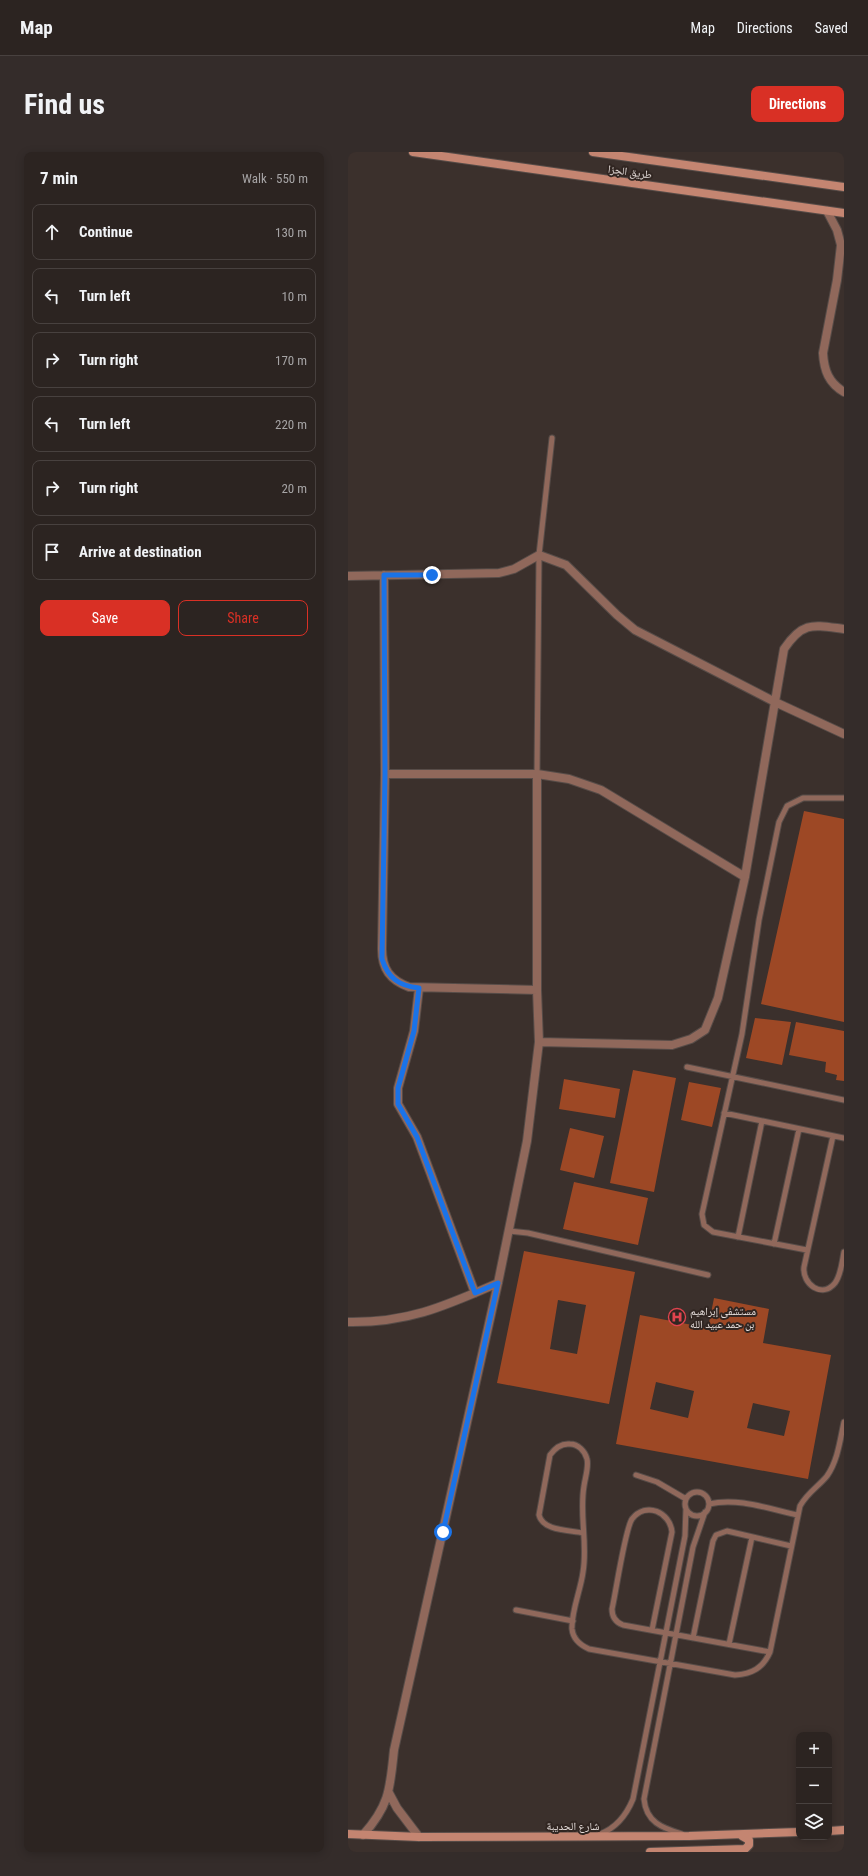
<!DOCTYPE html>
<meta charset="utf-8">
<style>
body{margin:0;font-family:"Roboto Condensed","Noto Naskh Arabic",sans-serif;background:#342c2a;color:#f1f3f6}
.controls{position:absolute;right:12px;bottom:12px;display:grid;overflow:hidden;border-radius:8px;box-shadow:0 2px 10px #0003}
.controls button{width:36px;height:36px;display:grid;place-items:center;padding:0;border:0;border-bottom:1px solid #48413f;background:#2c2421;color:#f1f3f6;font:20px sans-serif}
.stop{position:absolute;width:12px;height:12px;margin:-9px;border:3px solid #1a73e8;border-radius:50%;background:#fff}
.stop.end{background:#1a73e8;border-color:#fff;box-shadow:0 1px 4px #0008}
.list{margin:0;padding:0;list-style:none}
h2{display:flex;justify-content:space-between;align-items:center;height:52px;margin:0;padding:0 16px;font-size:17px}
h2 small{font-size:13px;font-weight:400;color:#a6a4a5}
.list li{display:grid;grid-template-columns:26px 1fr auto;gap:12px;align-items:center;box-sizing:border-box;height:56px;margin:0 8px 8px;padding:0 8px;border:1px solid #48413f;border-radius:8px}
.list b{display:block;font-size:15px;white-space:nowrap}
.list em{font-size:13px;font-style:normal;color:#a6a4a5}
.actions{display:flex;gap:8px;padding:12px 16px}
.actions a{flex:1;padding:9px 0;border:1px solid #d93025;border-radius:8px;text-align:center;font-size:14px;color:#d93025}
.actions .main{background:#d93025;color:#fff}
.icon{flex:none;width:22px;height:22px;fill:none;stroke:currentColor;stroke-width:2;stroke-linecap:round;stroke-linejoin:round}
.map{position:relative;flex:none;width:496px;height:1700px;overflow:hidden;border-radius:8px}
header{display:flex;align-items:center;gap:24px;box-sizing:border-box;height:56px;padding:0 20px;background:#2c2421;border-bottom:1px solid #48413f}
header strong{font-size:19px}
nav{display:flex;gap:22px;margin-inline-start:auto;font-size:14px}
.intro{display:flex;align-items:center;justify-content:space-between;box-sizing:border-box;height:96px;padding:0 24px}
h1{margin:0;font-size:28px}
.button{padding:10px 18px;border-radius:8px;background:#d93025;color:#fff;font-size:14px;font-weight:700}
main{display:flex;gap:24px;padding:0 24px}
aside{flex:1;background:#2c2421;border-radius:8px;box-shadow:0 2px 10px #0003}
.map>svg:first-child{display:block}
.building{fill:#9d4825;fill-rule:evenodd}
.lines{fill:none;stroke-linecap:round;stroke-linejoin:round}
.lane-casing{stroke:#574c48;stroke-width:7}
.street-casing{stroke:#574c48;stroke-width:10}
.secondary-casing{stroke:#574c48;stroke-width:10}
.lane{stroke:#90685b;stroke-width:5}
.street{stroke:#90685b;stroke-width:8}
.secondary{stroke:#c48571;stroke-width:8}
.route{stroke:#1a73e8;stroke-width:5}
.labels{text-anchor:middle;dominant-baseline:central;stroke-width:4;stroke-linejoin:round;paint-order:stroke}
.street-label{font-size:11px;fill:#e8e0dd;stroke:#312622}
.poi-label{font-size:11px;fill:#e8e0dd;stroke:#312622;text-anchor:start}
</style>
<header>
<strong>Map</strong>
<nav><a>Map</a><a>Directions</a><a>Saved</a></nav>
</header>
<div class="intro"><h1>Find us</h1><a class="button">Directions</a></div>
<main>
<aside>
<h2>7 min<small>Walk · 550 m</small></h2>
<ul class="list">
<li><svg class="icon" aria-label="ahead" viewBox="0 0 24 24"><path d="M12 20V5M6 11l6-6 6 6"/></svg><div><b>Continue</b></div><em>130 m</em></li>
<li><svg class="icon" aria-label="left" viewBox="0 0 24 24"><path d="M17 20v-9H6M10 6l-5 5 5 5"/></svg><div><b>Turn left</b></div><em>10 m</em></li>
<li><svg class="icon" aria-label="right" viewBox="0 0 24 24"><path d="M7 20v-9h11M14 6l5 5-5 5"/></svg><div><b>Turn right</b></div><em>170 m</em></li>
<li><svg class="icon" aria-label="left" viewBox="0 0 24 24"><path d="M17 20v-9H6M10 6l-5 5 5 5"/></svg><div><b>Turn left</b></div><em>220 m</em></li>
<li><svg class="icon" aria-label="right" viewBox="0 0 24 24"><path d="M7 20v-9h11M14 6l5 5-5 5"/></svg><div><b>Turn right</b></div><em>20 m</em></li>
<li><svg class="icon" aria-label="arrive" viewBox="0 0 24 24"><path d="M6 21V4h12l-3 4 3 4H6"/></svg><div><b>Arrive at destination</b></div></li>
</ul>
<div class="actions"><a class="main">Save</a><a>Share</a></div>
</aside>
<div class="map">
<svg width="496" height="1700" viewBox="0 0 496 1700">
<rect width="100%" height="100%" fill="#3b302c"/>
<path class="building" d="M456 659 496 667V870L413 852Z
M407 866 443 870 434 913 398 906Z
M448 870 496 879V929L488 928 489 923 477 920 478 910 441 903Z
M285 918 328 926 306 1040 262 1031Z
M216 927 272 937 267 966 211 957Z
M341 930 373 936 364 975 333 968Z
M222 976 256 984 246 1026 212 1018Z
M226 1030 300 1046 290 1093 215 1077Z
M176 1099 287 1120 261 1252 149 1231ZM210 1148 238 1153 229 1202 202 1197Z
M366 1146 421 1157 415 1191 483 1203 460 1327 268 1292 292 1163 360 1176ZM308 1230 346 1239 340 1266 302 1257ZM405 1251 442 1259 436 1284 399 1276Z"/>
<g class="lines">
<g class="lane-casing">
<path id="lane" d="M189 622 191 403 204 286
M339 915 496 948
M376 961 496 986
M485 984 456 1115C454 1132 474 1147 487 1131 493 1123 494 1110 496 1100
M161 1079 180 1081 360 1123
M390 1085 414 969
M426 1092 451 977
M459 1098 365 1080 356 1073 354 1062 394 882 411 768 431 670 439 654 455 646H496
M288 1323 309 1330 338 1347
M337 1352a12 12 0 1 1 24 0a12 12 0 1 1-24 0Z
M361 1352C390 1345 421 1357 449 1363
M235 1381C221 1378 195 1379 191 1363L202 1303C207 1296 213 1291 222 1292 230 1292 237 1299 239 1307 241 1315 237 1326 236 1334 231 1363 240 1391 235 1420 233 1437 223 1460 224 1477 225 1487 232 1493 241 1497L387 1523C404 1522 415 1516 422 1500L452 1354C460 1340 470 1335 479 1324 490 1308 492 1288 496 1270
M168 1458 225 1469
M304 1478 324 1380C322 1360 298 1349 284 1367 277 1377 268 1440 264 1457 264 1465 267 1470 275 1473L422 1500
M345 1486 365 1389 368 1383 379 1379 443 1394
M381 1492 404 1385
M252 1682C268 1676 278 1664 285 1647L337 1384 338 1356
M334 1682C314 1676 298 1670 296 1647L345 1395 357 1360"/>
</g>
<g class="street-casing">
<path id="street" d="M479 59 489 78 493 93 489 128 475 201C476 219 481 231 496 240
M36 423 37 622 34 797C34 817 42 828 61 835L189 838
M0 424 151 421 166 417 191 403 218 413 269 463 287 478 427 550 496 582
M37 622H189L221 627 253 638 397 725
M71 836 66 879 50 936V952L69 985 127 1141
M191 890 324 893 343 887 357 878 370 846 397 725 436 497C455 469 465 473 496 477
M0 1170C60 1171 97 1154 150 1131
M41 1641 49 1656 71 1685
M15 1683C42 1653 42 1636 46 1598L150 1131 179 989 191 890 189 838V622"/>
</g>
<g class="secondary-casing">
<path id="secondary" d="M65 0 496 61
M245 0 496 35
M481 1679 496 1678
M0 1682 71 1685 341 1684 451 1680
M302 1700 397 1697 401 1693V1688L394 1684"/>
</g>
<use href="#lane" class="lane"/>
<use href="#street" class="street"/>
<use href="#secondary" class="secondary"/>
</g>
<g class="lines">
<path class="route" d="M84 423H36L37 622 34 807C40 826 51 834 71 836L66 879 50 936V952L69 985 127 1141 150 1131 95 1380"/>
</g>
<defs>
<g id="hospital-ring" transform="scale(0.9)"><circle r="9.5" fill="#312622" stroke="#e0444e" stroke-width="1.5"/><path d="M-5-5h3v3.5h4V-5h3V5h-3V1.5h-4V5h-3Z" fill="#e0444e"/></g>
</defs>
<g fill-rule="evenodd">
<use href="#hospital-ring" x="329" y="1165"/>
</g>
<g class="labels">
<g class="street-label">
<text transform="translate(282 20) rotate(8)">طريق الجزا</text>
<text x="225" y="1674">شارع الحديبة</text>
</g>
<g class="poi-label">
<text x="342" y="1159">مستشفى إبراهيم<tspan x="342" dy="13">بن حمد عبيد الله</tspan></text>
</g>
</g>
</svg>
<div class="controls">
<button>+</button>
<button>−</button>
<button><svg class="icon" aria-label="layers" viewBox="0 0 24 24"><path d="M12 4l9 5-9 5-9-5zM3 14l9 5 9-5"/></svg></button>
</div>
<div class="stop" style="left:95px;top:1380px"></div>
<div class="stop end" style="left:84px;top:423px"></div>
</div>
</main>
